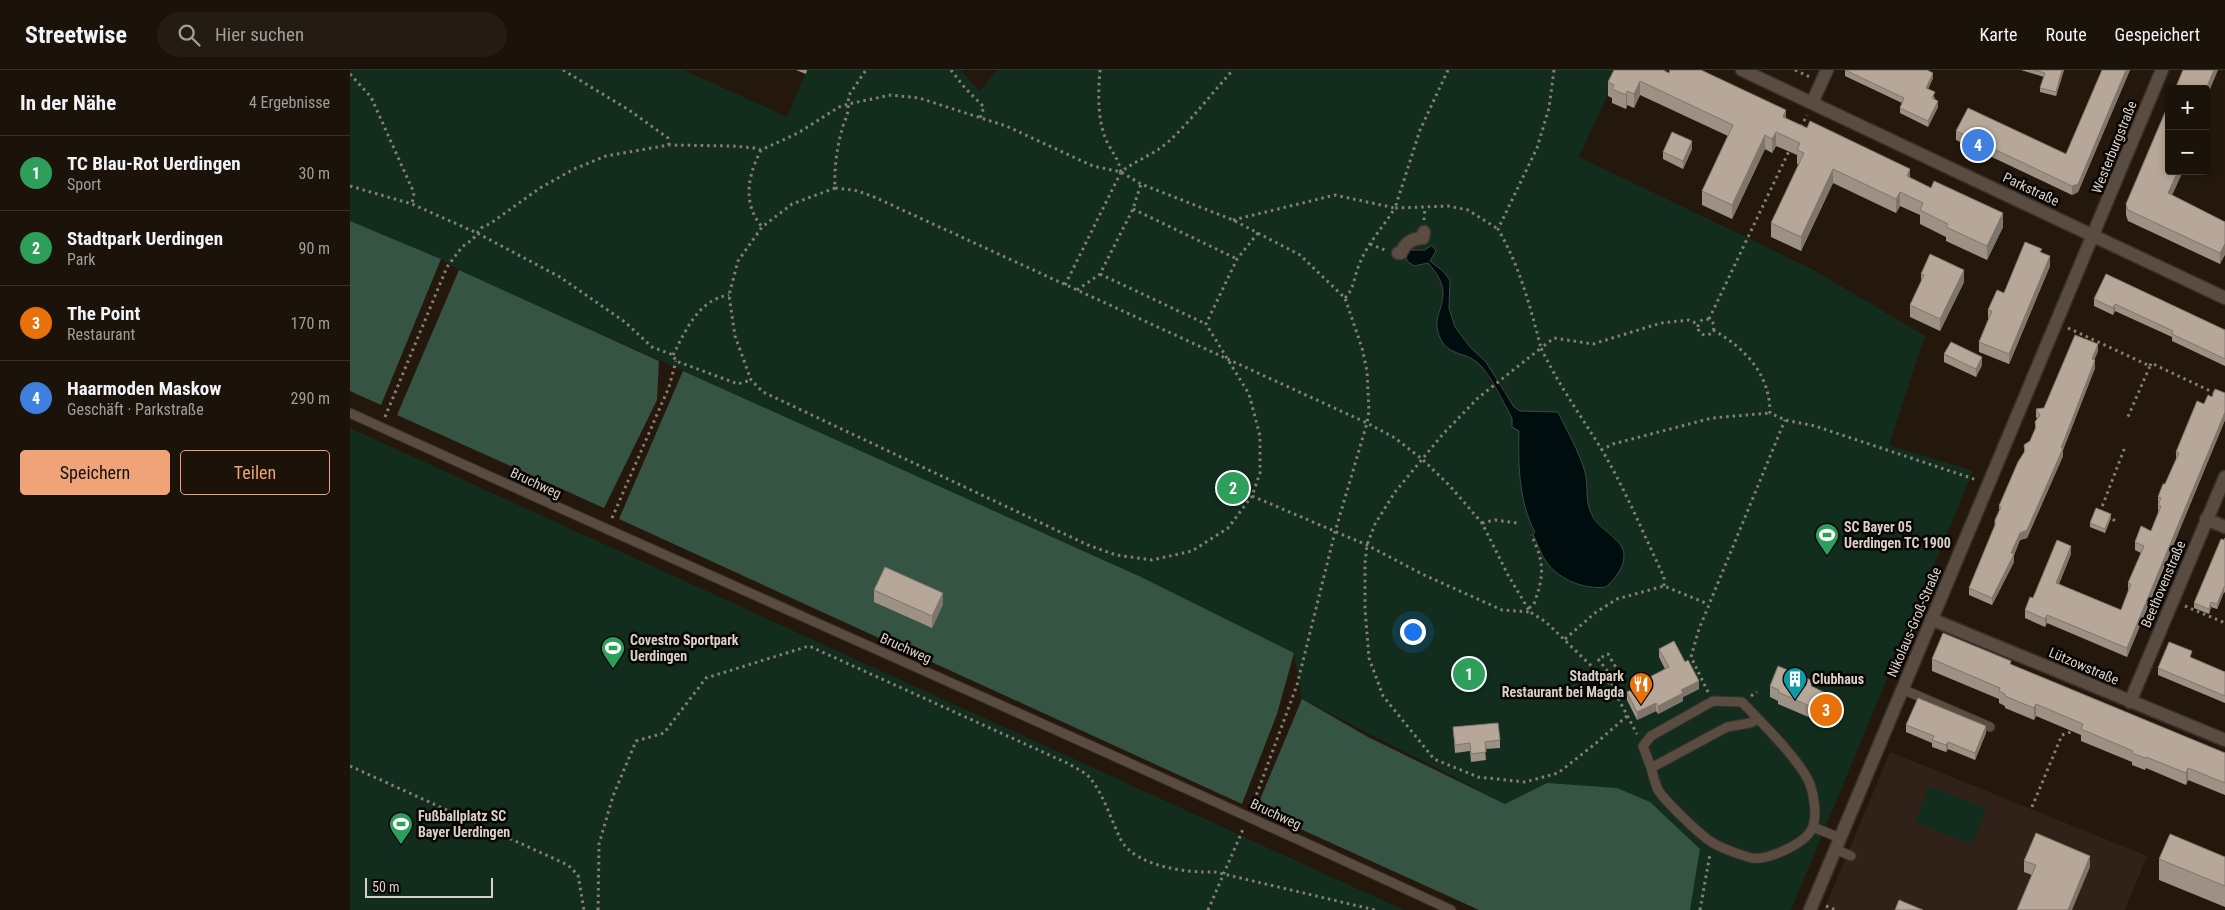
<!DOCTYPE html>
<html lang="de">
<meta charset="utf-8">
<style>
body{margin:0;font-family:"Roboto Condensed",sans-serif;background:#241b13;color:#f1f3f6}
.controls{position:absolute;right:15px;top:15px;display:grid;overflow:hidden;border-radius:5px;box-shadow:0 2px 8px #0003}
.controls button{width:45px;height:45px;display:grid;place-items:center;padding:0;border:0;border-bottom:1px solid #39322b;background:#1b120a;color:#f1f3f6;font:25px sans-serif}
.scale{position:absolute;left:15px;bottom:12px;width:128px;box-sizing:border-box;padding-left:5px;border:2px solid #d8d0c8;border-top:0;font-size:14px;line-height:18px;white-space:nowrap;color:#d8d0c8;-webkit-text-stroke:4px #090503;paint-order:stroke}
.you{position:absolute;left:1062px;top:561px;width:18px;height:18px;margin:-12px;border:4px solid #fff;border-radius:50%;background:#1a73e8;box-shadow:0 0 0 8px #1a73e833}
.badge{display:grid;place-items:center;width:32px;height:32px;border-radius:50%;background:#efa377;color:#fff;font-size:16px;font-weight:700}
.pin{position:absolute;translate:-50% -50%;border:2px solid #fff;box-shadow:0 1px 5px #0006}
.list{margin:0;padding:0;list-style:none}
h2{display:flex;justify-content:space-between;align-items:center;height:65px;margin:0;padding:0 20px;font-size:21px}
h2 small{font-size:16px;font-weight:400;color:#a09e9c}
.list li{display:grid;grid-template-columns:32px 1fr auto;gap:15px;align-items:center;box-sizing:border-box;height:75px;padding:0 20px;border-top:1px solid #39322b}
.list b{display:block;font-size:19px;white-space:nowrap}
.list p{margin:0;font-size:16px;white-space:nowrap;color:#a09e9c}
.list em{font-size:16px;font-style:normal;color:#a09e9c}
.actions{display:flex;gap:10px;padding:15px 20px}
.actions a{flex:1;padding:11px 0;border:1px solid #efa377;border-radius:5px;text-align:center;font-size:18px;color:#efa377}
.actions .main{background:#efa377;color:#111}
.icon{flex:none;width:28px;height:28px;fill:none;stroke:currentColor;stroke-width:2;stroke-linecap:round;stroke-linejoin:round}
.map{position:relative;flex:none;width:1875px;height:840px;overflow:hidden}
header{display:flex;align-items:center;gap:30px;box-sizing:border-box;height:70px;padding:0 25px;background:#1b120a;border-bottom:1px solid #39322b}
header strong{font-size:24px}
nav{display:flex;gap:28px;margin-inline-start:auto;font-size:18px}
.search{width:350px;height:45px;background:#241b13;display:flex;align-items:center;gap:12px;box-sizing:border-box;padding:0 18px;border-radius:28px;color:#a09e9c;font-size:19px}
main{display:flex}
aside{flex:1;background:#1b120a}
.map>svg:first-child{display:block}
.education{fill:#312219}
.green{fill:#122d1e;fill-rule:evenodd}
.forest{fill:#365443}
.water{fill:#000d0e;stroke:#414846}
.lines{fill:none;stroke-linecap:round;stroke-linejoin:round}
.service-casing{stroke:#3a312c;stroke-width:11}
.pedestrian-casing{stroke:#3a312c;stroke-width:15}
.minor-casing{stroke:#3a312c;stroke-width:15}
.path{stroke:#867d73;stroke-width:3;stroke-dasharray:2.5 4;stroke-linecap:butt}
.service{stroke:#5a4c40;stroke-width:9}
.pedestrian{stroke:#5a4c40;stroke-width:12}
.minor{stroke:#5a4c40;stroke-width:12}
.wall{fill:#9d9084}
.shaded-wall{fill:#80756b}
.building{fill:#b7a799;stroke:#80756b}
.labels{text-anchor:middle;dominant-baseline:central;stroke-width:5;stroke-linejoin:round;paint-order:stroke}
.street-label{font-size:14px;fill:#d8d0c8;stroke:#090503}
.poi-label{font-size:14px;font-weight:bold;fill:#d8d0c8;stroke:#090503;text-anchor:start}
</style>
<header>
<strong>Streetwise</strong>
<div class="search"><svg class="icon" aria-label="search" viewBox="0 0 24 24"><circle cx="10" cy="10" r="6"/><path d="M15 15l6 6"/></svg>Hier suchen</div>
<nav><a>Karte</a><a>Route</a><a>Gespeichert</a></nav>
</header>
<main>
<aside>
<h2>In der Nähe<small>4 Ergebnisse</small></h2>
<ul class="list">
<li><span class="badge" style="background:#2e9e5b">1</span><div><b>TC Blau-Rot Uerdingen</b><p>Sport</p></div><em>30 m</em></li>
<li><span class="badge" style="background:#2e9e5b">2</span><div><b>Stadtpark Uerdingen</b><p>Park</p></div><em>90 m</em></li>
<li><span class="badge" style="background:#e8710a">3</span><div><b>The Point</b><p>Restaurant</p></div><em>170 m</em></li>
<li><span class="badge" style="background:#3f7fe0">4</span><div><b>Haarmoden Maskow</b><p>Geschäft · Parkstraße</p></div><em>290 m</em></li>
</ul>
<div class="actions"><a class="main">Speichern</a><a>Teilen</a></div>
</aside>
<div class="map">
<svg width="1875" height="840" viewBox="0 0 1875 840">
<rect width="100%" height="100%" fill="#24180d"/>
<path class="education" d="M1540 682 1797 786 1775 840H1474Z"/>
<path class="green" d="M0 0H334L437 47 457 0H611L629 21 648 0H1269L1229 87 1462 199 1575 266 1539 375 1623 401 1441 840H1340L1350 779 1197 713 1156 734 952 629 944 583 791 507 109 200 91 189 0 151ZM1080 177 1085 179V181L1080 191 1093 201 1100 210 1099 238 1105 257 1151 314 1164 337 1170 341 1208 342 1235 404 1236 430 1242 444 1249 456 1264 466 1246 519 1237 517 1216 509 1183 464 1185 463C1169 433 1168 395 1169 361L1162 357V348L1131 296 1121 288 1104 282 1089 263 1087 249 1092 228 1093 218 1088 208 1078 193 1068 195H1060L1067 178 1072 180Z
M0 358 1054 840H0Z
M1579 716 1636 739 1622 775 1565 752Z"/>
<path class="forest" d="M0 151 91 189 31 335 0 321Z
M109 200 309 291 307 330 254 438 47 345Z
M333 301 791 507 944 583 927 644 892 734 269 449Z
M952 629 1018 667 1155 734 1197 713 1267 718 1300 732 1350 779 1340 840H1129L906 739Z"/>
<path class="water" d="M1082 175 1086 181 1080 191 1093 201 1100 210 1099 238 1105 257 1120 277 1136 292 1164 337 1170 341 1208 342C1217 361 1229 381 1235 402 1239 418 1234 431 1243 447 1250 460 1274 470 1274 485 1274 499 1265 508 1256 517 1235 520 1210 510 1197 493 1191 485 1187 473 1183 464L1185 462C1169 433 1168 395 1169 361L1162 357V348C1153 332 1141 305 1128 293 1117 283 1100 285 1092 272 1080 249 1093 242 1093 223 1093 212 1085 201 1078 193L1064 196 1057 191 1056 185 1060 180H1075Z"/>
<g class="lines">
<g class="service-casing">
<path id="service" d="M0 343C366 510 736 670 1101 840
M1552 619 1640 657
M1301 698 1293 676 1301 666 1363 631 1392 632C1411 652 1450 690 1460 714 1464 725 1467 745 1463 756 1458 773 1419 790 1402 788 1393 786 1371 778 1363 773 1351 766 1315 731 1308 720 1305 713 1303 705 1301 698L1377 657 1400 653 1408 649
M1463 757 1490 768
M1485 779 1501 786"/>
</g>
<g class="pedestrian-casing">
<path id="pedestrian" d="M1048 183H1051C1055 173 1062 168 1073 168L1074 162"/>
</g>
<g class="minor-casing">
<path id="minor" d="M1392 0 1875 228
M1462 33 1477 0
M1856 449 1875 457
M1581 549 1875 670
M1780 632 1875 407
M1460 840 1812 0"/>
</g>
<path class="path" d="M213 0 279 40 318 68 319 75
M601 0 615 18 634 37 630 48
M750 0C748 24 747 52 758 74 764 85 768 88 771 102
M1204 0 1199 38 1187 78 1148 159C1170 197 1180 236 1191 278L1128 328 1093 364 1045 422 1025 454 1017 475 1015 493V539L1019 588 1033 626 1084 689 1128 707 1175 712 1208 703 1245 674 1277 646
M1445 0 1460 7
M0 4 21 27 64 123 62 134
M1451 57 1457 45
M411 80C398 105 392 133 412 157
M0 116 62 134 127 163 210 207 275 252 302 277 323 285 326 291 388 314 401 310
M485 118 442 134 412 157 388 191 379 225 385 266 401 310 413 322 738 475 766 485 802 490 842 481 878 458 902 426
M783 139 887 189
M883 150 985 125 1045 138 1070 60 1098 0
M1074 150 1075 138
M908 163 887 189 856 254 899 324 910 366V403L902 426 1017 475 1072 504 1152 540 1180 542
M1020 174 1035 180
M750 204 856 254
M715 215 771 102C786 90 801 86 817 73 841 51 861 24 883 0
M727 220 750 204 783 139 791 114
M995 228C1004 219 1004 207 1009 195 1017 174 1033 157 1045 138L1098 136 1118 140 1148 159
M1359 249 1440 79
M1348 257a8 8 0 1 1 16 0a8 8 0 1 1-16 0Z
M1718 258 1800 296 1777 349
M1363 260C1395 278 1420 304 1420 343L1435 350 1465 356 1627 410
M323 285C336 260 348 230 379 225
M1800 296 1801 293 1875 328
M35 347 97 197 112 177 123 169 131 158 141 153 190 118 224 99 256 86 319 75 383 76 404 78 411 80 448 63 489 37 498 34 499 25 516 0
M1251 380 1263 374 1362 348 1420 343
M1750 442 1775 377
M1758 445 1765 451
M262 448 319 317 326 291
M1132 453 1145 450 1167 453
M1314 516V507C1294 465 1276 421 1252 380 1231 346 1208 314 1191 278L1204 268 1243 274 1311 253 1339 250 1348 254
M1835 536 1875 553
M1179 538 1184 534C1194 506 1195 492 1181 465
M1215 569 1245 543 1267 529 1314 516 1358 534
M1261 615 1266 612 1248 589 1258 584 1272 608 1266 612
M1358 622 1341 587 1349 559 1435 350
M1401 626 1407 622
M0 696 218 795 228 805 234 840
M902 737 947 615 985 462 1017 353 1019 341 1017 301 1012 278 995 228 950 185 883 150 791 114 771 102 743 96 656 56 569 28 541 25 498 34C499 43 496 47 493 56 487 76 484 98 485 118L504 120 522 126 1017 353 1045 368 1072 389 1099 415 1132 453 1158 505 1180 542 1196 552 1261 615 1287 664
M1682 737 1712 665 1721 662 1724 659
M1476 836 1486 840
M248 840 249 774 263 726 286 671 314 663 356 608 459 576 717 693C724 697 735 702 740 708 754 725 761 750 771 770 786 797 838 803 865 802L1025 840
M858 840 894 757
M1350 840 1360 784"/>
<use href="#service" class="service"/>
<use href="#pedestrian" class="pedestrian"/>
<use href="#minor" class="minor"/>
</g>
<path class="wall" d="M446 0H457L456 4Z
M1264 0 1436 48 1560 108 1653 157 1637 190 1596 171V167L1570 154V145L1550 136 1546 143 1483 113 1451 181 1421 167V153L1449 95 1447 94V85L1426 76 1422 83 1415 79 1382 149 1352 135V121L1378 66 1290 25 1284 38 1277 35 1276 39 1262 33V28L1258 26V12Z
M1495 0 1583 8 1578 19 1585 28 1584 29 1588 37 1578 57 1550 43V38L1552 33 1495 6Z
M1671 0H1714L1706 26 1690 22V18L1694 7Z
M1752 0H1780L1728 122 1722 125 1606 70V61L1716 84Z
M1342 79 1333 99 1313 89V82Z
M1819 101H1833L1822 125 1875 152 1870 194 1778 151 1776 145V134Z
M1692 183 1700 196 1659 294 1629 282V272L1638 250V240Z
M1571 204 1614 212 1590 261 1560 247V235L1571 213Z
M1756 204 1875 260V296L1822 271V267L1765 241 1763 245 1744 236V229Z
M1748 281 1744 290 1745 298 1713 380V386L1677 468 1670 470 1664 485V492L1642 535 1619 525V518L1645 455 1649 441V436L1674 383V375L1680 371 1685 359V352L1687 349 1686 347V339L1694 338Z
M1594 284 1632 295 1626 307 1594 292Z
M1875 323V350L1777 587 1697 553 1695 557 1675 548V540L1683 528 1721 484 1709 514 1771 540 1778 521V513L1791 483 1785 480V472L1801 461 1808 443V427L1815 414 1826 389V382L1854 334 1862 327Z
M1761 448 1755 463 1740 457V453Z
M1875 468V523L1874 522 1867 539 1861 537 1859 544 1844 538V533Z
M524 520 593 534 582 558 524 532Z
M1309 579 1349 619 1333 627V631L1308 644 1306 641 1287 650 1277 630V622L1294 614V610L1315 599 1309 587Z
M1582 589 1661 595 1875 683V725L1838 710 1836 715 1796 698 1795 700 1782 695V692L1731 671V665L1686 646 1684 650 1655 638V636L1649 633V629L1582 601Z
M1842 589 1875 602V633L1808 605V598Z
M1420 616 1463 617 1482 637 1475 654 1428 634V631L1420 627Z
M1556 655 1636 663 1625 690 1598 679 1596 682 1582 677V673L1556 662Z
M1103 657 1150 670V678L1135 679 1136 690 1121 692 1120 681 1105 683Z
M1875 787V837L1809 810V789Z
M1674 791 1740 797 1682 805 1674 802Z"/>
<path class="shaded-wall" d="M1712 0H1714L1706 26V22Z
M1776 0H1780L1728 122 1722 125V116Z
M1864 0H1868L1856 29V19Z
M1583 3V8L1576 24V18Z
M1290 11V25L1284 38V24Z
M1277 21V35L1276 39V25Z
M1588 31V37L1578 57V51Z
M1436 40V54L1433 47Z
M1426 62V76L1422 83V69Z
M1415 65V79L1382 149V135Z
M1342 71V79L1333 99V91Z
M1483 99V113L1451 181V167Z
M1560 99V113L1557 106Z
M1828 101H1833L1818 134V123Z
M1550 122V136L1546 143V129Z
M1653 143V157L1637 190V176Z
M1875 174V185L1870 194V183Z
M1700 186V196L1659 294V284Z
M1614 200V212L1590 261V249Z
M1765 234V241L1763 245V238Z
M1748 274V281L1742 296V289Z
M1632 287V295L1626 307V299Z
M1745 290V298L1713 380V386L1677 468 1670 470 1664 485V492L1642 535V528L1670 463 1711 378Z
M1875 342V350L1777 587V578Z
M1761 444V448L1755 463V459Z
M1721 476V484L1706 521V513Z
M1874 517V522L1867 539V534Z
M593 523V534L582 558V546Z
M1861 532V537L1859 544V539Z
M1697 545V553L1695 557V549Z
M1349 611V619L1333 627V631L1308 644V636L1331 620Z
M1482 626V637L1475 654V643Z
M1306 633V641L1287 650V642Z
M1686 634V646L1684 650V638Z
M1636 656V663L1625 690V683Z
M1598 672V679L1596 682V675Z
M1838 698V710L1836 715V703Z
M1740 786V797L1722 840H1718Z"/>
<path class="building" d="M1264 0H1313L1319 3 1320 0H1351L1436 40 1433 47 1457 58 1460 51 1560 99 1557 106 1581 118 1584 111 1653 143 1637 176 1596 157 1598 154 1570 140 1573 133 1550 122 1546 129 1483 99 1451 167 1421 153 1454 83 1447 80 1450 73 1426 62 1422 69 1415 65 1382 135 1352 121 1383 55 1290 11 1284 24 1277 21 1276 25 1262 19 1264 15 1258 12Z
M1495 0H1577L1583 3 1576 18 1585 22 1582 28 1588 31 1578 51 1550 38 1554 28Z
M1684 0H1712L1706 22 1690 18 1695 3Z
M1752 0H1776L1728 114 1722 116 1606 61 1618 38 1716 84Z
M1833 0H1864L1856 19H1825Z
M1819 33V101H1828L1818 123 1875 152V174L1870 183 1778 140 1776 134Z
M1322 62 1342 71 1333 91 1313 82Z
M1675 172 1692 179 1690 182 1700 186 1659 284 1629 272 1642 241 1638 240 1647 220 1654 223Z
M1580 184 1614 200 1590 249 1560 235 1574 205 1571 204Z
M1756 204 1875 260V289L1822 264 1823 261 1765 234 1763 238 1744 229Z
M1725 265 1748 274 1742 289 1745 290 1711 378H1713L1677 460 1670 463 1661 483 1664 484 1642 528 1619 518 1645 455V450L1651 437 1649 436 1668 392 1675 381 1674 375 1680 371 1686 357 1685 352 1690 345 1686 339 1694 338Z
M1601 272 1632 287 1626 299 1594 284Z
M1865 319 1875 323V342L1777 578 1697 545 1695 549 1675 540 1680 527 1683 528 1707 470 1721 476 1706 513 1771 540 1781 514 1778 513 1794 476 1785 472 1791 456 1801 461 1811 436 1808 435 1811 428 1808 427 1813 414H1815L1829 383 1826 382 1847 331 1854 334 1858 325 1862 327Z
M1746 438 1761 444 1755 459 1740 453Z
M1875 468V517H1874L1867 534 1861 532 1859 539 1844 533 1871 469 1874 470Z
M535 497 593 523 582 546 524 520Z
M1593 563 1661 591 1660 594 1875 683V713L1838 698 1836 703 1796 687 1795 688 1782 683 1783 681 1731 659 1733 654 1686 634 1684 638 1655 626V624L1649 621 1650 618 1582 589Z
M1324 571 1335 592 1338 590 1349 611 1331 620 1333 623 1308 636 1306 633 1287 642 1277 622 1295 613 1294 610 1319 597 1309 579Z
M1819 572 1842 581 1840 587 1875 602V626L1808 598Z
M1428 596 1463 611 1461 616 1482 626 1475 643 1428 622 1429 620 1420 616Z
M1568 628 1636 656 1625 683 1598 672 1596 675 1582 670 1584 666 1556 655Z
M1148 653 1150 670 1135 672 1136 682 1121 684 1120 673 1105 675 1103 657Z
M1686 763 1740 786 1718 840H1667L1686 795 1674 791Z
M1820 764 1875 787V816L1809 789Z
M1549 830 1573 840H1545Z"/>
<defs>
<g id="stadium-pin" transform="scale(1.25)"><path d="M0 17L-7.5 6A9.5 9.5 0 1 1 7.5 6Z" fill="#2e9e5b" stroke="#090503"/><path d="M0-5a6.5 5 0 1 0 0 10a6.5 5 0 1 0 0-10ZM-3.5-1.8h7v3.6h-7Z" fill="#fff"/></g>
<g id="building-pin" transform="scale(1.25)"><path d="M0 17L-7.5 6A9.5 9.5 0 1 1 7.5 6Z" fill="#0f9aa8" stroke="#090503"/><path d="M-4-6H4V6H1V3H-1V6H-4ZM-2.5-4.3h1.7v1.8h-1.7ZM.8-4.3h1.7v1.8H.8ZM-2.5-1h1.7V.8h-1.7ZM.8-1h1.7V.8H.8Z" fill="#fff"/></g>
<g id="restaurant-pin" transform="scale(1.25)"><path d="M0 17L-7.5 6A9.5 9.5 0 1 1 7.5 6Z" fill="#e8710a" stroke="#090503"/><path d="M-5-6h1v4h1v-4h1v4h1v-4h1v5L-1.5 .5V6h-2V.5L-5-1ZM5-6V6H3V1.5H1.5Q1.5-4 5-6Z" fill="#fff"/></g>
</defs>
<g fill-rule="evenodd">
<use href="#stadium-pin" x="1477" y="465"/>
<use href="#stadium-pin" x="263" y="578"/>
<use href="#building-pin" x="1445" y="609"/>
<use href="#restaurant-pin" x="1291" y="614"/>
<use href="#stadium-pin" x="51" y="754"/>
</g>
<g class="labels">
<g class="street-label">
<text transform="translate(1764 77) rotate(-68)">Westerburgstraße</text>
<text transform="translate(1681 119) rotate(25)">Parkstraße</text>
<text transform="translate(186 413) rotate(25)">Bruchweg</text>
<text transform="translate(1813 514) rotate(-67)">Beethovenstraße</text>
<text transform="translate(1564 552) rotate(-67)">Nikolaus-Groß-Straße</text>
<text transform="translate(556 578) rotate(24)">Bruchweg</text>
<text transform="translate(1734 596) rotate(23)">Lützowstraße</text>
<text transform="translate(926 744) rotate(25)">Bruchweg</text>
</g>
<g class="poi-label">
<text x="1494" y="457">SC Bayer 05<tspan x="1494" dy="16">Uerdingen TC 1900</tspan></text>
<text x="280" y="570">Covestro Sportpark<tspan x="280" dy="16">Uerdingen</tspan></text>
<text x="1274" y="606" text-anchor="end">Stadtpark<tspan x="1274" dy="16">Restaurant bei Magda</tspan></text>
<text x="1462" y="609">Clubhaus</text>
<text x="68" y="746">Fußballplatz SC<tspan x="68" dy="16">Bayer Uerdingen</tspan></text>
</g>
</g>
</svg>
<div class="controls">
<button>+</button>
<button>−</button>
</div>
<div class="scale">50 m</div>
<div class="you"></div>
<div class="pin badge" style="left:1119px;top:604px;background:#2e9e5b">1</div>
<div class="pin badge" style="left:883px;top:418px;background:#2e9e5b">2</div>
<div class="pin badge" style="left:1476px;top:640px;background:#e8710a">3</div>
<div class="pin badge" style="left:1628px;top:75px;background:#3f7fe0">4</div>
</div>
</main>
